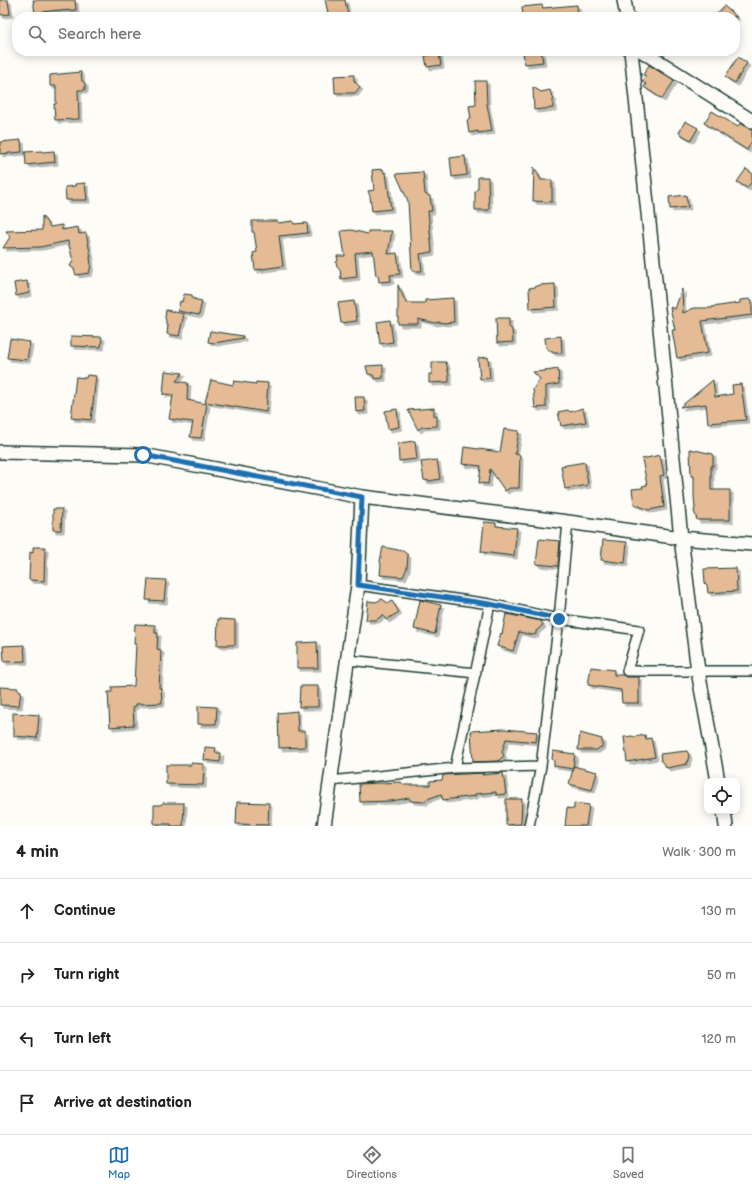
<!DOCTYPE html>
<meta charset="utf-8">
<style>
body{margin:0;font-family:"Balsamiq Sans",sans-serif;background:#f2f2f2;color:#222}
.controls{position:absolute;right:12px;bottom:12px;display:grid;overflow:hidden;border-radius:8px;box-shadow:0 2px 10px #0003}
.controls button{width:36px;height:36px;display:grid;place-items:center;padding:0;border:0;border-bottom:1px solid #e0e0e0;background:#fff;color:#222;font:20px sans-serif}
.stop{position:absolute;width:12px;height:12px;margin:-9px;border:3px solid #1f6fb2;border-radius:50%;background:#fff}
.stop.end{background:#1f6fb2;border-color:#fff;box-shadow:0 1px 4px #0008}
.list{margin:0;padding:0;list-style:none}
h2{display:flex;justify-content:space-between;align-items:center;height:52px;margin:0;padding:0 16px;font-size:17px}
h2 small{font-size:13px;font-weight:400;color:#767676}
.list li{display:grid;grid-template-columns:26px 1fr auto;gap:12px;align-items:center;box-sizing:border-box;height:64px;padding:0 16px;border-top:1px solid #e0e0e0}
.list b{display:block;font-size:15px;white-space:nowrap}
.list em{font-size:13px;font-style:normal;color:#767676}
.icon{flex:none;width:22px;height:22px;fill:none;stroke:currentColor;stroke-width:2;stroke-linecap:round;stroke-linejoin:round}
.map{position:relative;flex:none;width:752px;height:826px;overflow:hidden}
.search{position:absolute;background:#fff;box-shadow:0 2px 10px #0003;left:12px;right:12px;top:12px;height:44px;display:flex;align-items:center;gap:10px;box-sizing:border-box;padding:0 14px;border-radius:16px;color:#767676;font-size:15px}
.sheet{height:308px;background:#fff}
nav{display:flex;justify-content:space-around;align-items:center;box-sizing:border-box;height:56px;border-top:1px solid #e0e0e0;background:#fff;font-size:11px;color:#767676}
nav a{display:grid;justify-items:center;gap:2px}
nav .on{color:#1f6fb2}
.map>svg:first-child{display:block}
.building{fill:#e4bb94;stroke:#1f3d34;filter:url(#shadow)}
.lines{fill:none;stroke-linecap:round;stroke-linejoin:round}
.street-casing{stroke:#1f3d34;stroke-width:12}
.secondary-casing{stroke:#1f3d34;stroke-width:16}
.street{stroke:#fdfcf7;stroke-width:9}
.secondary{stroke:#fdfcf7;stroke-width:13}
.route{stroke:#1f6fb2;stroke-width:5}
</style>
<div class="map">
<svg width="752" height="826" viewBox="0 0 752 826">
<defs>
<filter id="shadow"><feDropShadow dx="3" dy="3" stdDeviation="0" flood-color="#0004"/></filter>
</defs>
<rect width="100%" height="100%" fill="#fdfcf7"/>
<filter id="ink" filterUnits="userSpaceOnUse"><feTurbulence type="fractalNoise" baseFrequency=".025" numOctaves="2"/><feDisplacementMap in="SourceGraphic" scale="8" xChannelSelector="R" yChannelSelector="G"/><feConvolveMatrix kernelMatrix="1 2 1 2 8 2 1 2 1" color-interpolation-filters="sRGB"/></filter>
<g filter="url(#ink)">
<path class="building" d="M0 0H8L10 14 0 15Z
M33 0H75L76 10 59 11V10L35 13Z
M325 0H345L348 15 339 17H329Z
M542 5 543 8 577 5 578 17H523L522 7Z
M724 6 737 17H714Z
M536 51H541L543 62 525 64 523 53Z
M439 53 441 65 427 67 425 56Z
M738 57 747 63 735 83 725 77Z
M649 65 674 81 662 99 644 87 646 84 642 81 646 76 643 75Z
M81 72 82 81 85 83V90H78L79 119 55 120 54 104H56V86H50V75Z
M354 75V81L360 87 355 93H335L334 76Z
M475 81H486L487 104 492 131 478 133V131L469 133 467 120 471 119 469 106 476 105Z
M533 87 541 92 550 90 552 97 554 98 553 100V108L534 110Z
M712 111 738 127 740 123 752 130V141L747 150 704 123Z
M685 121 698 128 691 140 679 133Z
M21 140 22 152 0 154V142Z
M41 151 43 152 54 151 55 162 26 165 25 152Z
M465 156 467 175 452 177 450 158Z
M534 167 541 180H552V202L533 201Z
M383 169 384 173H386L391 209 372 211 370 196 368 191 374 190 372 170Z
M746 169 752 173V181L747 188 737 182Z
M423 172 425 194 430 196 432 211H428L432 252 420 254 422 271H412L408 201 396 174Z
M478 177H488L489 210H475V192L478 188Z
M85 183 87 200H66L65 187 75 186V184Z
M686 195 688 207 670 209 669 197Z
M42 216 50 227 62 225V230L78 227 79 234 86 233 91 257H90L91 265 89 273 76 275 74 269 70 266 73 261 68 241 40 247 3 248 10 237 6 231 42 230Z
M252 221H277L278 223 293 221 294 224 307 223 308 233 279 236 283 266 255 270 253 253 257 252 254 232H252Z
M351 230 368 234V231H392L388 254 397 253 400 274 390 275 391 281 379 282 378 275 376 276 373 251 355 253 357 277 341 279 340 269 337 266 336 262 338 261 337 256H345L341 231Z
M27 281 29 293 16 296 14 283Z
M555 284 556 307 530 309 529 288 535 287 540 285Z
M398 285 406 303H425V300L453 298 454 322 444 323 439 322 435 323 418 319V324H398Z
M682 289 683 313 694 308H712V307L740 303V300L751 299V300H752V315L702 321 708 353 677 358 672 330H675L670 307 675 309Z
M184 294 192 295 193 299 202 301 199 315 178 311 180 301 182 302Z
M354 301 357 321 341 323 338 303Z
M166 310 184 314 179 336 167 334 168 325H166V320L165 318Z
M496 318H509V328L512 329 513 342 497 343Z
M390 320 393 342 380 344 377 322Z
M210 331 243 336V338L214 343 208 342Z
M71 336 102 337 101 347 71 346Z
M561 336 562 353H554L546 348 545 338Z
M10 339 30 342 27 360 7 358Z
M488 357 490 378 480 379 478 358Z
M432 362H446L449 375V382L429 383V374H432Z
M383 365V378L375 379 373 375 368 374 366 366Z
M546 369V371L558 369 559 384 546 386V407L535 408 533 389 540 379 533 372 545 371Z
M165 371 183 373 176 381 188 383 187 400 207 404 201 438 190 437 193 422 169 419 173 395 164 394 163 395Z
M87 375 96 376 91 420 71 418 76 377 86 378Z
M211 380 233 385 234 381 256 384V382L268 383 266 412 205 402Z
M713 380 715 397 733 394 732 385 741 384 746 420 708 423 706 404 680 407Z
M355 397H364L365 411 356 412Z
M434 408V416H437V426L422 427 418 430 408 410Z
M583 408 586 422 561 426 558 412 568 410 570 412Z
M397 409 399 427 388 429 385 411Z
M504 429 519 431 515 454 520 455 519 488H510L505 491 490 469 488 484 479 483 481 466 462 464 464 447 500 452Z
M415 441 417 459 399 461 398 443Z
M690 449 713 454V466H711V490H730V520H697L694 511 695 508 694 496V476H691Z
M660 455 664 475 660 476 664 507 649 510 634 504 632 489 643 488 642 486 647 485 642 459Z
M437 460 440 479 429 481 424 480 421 462Z
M585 462 588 485 565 489 561 466Z
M53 509H62L61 530H53Z
M484 522 496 523V526L517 528 514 556 481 552Z
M539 539 560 541 558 566 536 564Z
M603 540 627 542 625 563 601 560Z
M33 547H45L44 581 29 580 30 552 33 553Z
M383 547 403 551 408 555 407 568 403 577 380 575 381 565 380 561Z
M736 568 737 591 708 593 707 585 705 583 704 569Z
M148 579 166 580 164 601 146 600Z
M382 599 388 603 392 601 399 612 386 620 383 615 376 620H366L368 601 376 602Z
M420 600 441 605 435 634 414 629Z
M506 614 541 621 543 625 536 631V634L532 635 519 632 513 651 497 646 501 633 502 634Z
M218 619 235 620V645H217Z
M135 624 155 625V633H158L157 649 161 650 159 688H161L162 703 136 704V706L133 707 134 725 110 727 108 692H112V687L134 686 136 644H134Z
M317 642 318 668H297V643Z
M24 645 25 661 4 662 3 646Z
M591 667 614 670V675H623L627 677H639V703H622L621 690 588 685Z
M300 686H318V707H299Z
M0 687 18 688V690L21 691 19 706 0 705Z
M198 706 217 707 216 724H198Z
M297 711 298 731H305V747L279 748 278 713Z
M13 713 39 715 37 738 14 736V728L13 729Z
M504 729 537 732 536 742 506 739 502 752 504 756 498 761 473 762 471 731Z
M580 733 602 739V747L599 748 597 750H578Z
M645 735 646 739 651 738 655 757 627 762 624 737 632 736 634 737Z
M205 747 216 748 215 753H221L220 762 204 760Z
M553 751 575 754 573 768V766L597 772 592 790 569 784 573 769 554 766V761L552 759Z
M687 751 689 755 687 764 667 768 661 761 660 754Z
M191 763 204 764 203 785 166 784V765H191Z
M484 773 482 775 503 773 506 794 496 795V792L475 794V796L443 800 441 794 425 800V802L411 801 409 798 391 801 360 802 359 784 401 782 404 785H430V781L442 780 443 775Z
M506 799H522L521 824 506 825Z
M237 802 269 803 268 825 236 824Z
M163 803H184L183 826H171V824H154V805H160Z
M574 803 589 805 586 826H565L567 808 574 809Z"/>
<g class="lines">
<g class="street-casing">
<path id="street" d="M358 585 490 604 559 619 639 630 627 671H752
M348 660 476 673
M455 768 490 604
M330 781 455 768 541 766
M529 826 541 766 559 619 568 522"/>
</g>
<g class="secondary-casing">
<path id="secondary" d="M624 0 627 17
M631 51 659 318 681 538 698 671 718 781
M642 51 752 121
M0 452 143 455 362 497
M724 811 726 826
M324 826 358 585 362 497 568 522 681 538 752 544"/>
</g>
<use href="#street" class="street"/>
<use href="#secondary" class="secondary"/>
</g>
</g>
<g class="lines" filter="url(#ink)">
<path class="route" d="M143 455 362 497 358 585 490 604 559 619"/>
</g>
</svg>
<div class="controls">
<button><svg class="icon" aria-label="locate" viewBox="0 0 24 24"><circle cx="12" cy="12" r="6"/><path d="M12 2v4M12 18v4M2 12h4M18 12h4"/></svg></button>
</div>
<div class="stop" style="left:143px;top:455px"></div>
<div class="stop end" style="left:559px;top:619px"></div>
<div class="search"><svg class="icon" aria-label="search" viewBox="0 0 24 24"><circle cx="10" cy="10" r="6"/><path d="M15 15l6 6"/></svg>Search here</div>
</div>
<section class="sheet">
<h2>4 min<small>Walk · 300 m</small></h2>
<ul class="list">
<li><svg class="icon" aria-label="ahead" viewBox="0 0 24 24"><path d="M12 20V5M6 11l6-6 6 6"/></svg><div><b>Continue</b></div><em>130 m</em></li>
<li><svg class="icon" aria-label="right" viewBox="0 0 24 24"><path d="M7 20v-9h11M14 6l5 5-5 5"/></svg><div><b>Turn right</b></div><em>50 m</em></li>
<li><svg class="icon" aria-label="left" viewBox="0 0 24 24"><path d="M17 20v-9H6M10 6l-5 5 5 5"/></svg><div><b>Turn left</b></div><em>120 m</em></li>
<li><svg class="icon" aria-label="arrive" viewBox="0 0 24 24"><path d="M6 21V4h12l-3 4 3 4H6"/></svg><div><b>Arrive at destination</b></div></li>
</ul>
</section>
<nav>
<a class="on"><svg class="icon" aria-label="map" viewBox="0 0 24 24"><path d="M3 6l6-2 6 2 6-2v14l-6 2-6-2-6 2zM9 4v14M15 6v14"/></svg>Map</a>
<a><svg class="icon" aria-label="directions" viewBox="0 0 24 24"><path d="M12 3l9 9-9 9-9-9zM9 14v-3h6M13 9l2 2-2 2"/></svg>Directions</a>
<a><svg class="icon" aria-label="saved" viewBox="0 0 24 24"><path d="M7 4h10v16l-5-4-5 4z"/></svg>Saved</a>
</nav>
